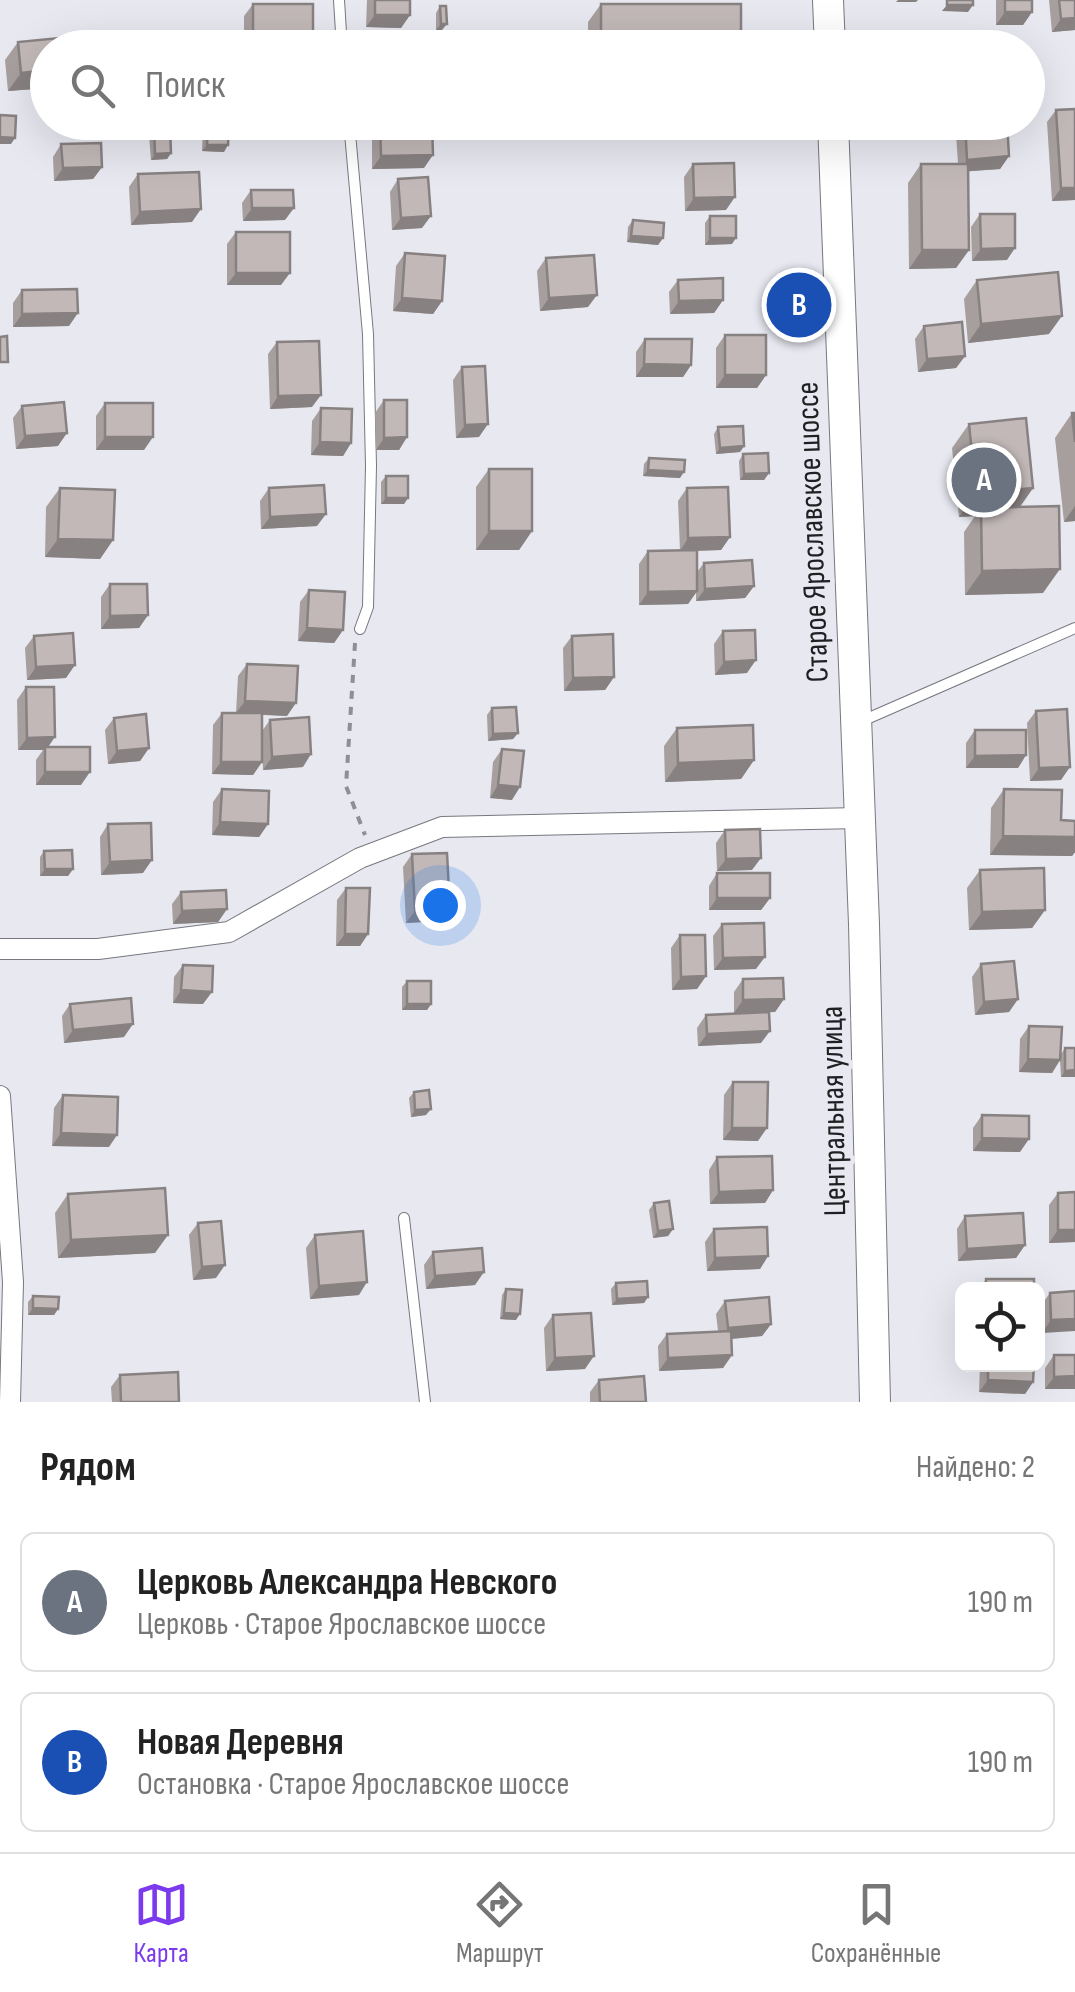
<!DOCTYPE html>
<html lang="ru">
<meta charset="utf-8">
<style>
body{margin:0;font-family:"Sofia Sans Condensed",sans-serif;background:#f2f2f2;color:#222}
.controls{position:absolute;right:30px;bottom:30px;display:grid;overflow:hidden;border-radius:15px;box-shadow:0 10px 40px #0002}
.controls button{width:90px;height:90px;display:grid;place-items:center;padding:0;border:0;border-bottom:2px solid #e0e0e0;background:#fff;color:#222;font:50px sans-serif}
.you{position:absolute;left:440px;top:905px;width:35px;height:35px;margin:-25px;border:8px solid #fff;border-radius:50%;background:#1a73e8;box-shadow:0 0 0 15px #1a73e833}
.badge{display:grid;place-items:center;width:65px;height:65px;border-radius:50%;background:#7c3aed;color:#fff;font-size:32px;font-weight:700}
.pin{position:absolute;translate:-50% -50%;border:5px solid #fff;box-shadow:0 2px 10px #0006}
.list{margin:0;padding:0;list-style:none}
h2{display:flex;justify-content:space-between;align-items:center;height:130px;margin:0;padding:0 40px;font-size:42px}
h2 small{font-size:32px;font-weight:400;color:#767676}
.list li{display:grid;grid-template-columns:65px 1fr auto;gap:30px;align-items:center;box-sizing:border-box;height:140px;margin:0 20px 20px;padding:0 20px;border:2px solid #e0e0e0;border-radius:15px}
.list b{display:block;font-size:38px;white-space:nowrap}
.list p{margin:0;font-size:32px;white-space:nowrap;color:#767676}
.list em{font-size:32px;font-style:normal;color:#767676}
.icon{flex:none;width:55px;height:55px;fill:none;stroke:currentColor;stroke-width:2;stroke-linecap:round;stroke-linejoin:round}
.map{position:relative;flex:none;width:1075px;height:1402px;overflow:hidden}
.search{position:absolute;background:#fff;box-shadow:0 10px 40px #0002;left:30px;right:30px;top:30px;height:110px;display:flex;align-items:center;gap:25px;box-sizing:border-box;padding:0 35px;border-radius:55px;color:#767676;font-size:38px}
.sheet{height:450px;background:#fff}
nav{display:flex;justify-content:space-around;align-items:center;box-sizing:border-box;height:140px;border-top:2px solid #e0e0e0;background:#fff;font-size:28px;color:#767676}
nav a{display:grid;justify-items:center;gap:5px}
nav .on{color:#7c3aed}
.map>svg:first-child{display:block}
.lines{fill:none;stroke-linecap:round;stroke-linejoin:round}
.service-casing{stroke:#77787f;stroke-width:12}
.minor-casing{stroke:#77787f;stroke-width:22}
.secondary-casing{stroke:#77787f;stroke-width:32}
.path{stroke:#8e8f94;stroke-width:4;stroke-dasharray:8 8;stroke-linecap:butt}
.service{stroke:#fff;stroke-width:10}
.minor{stroke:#fff;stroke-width:20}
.secondary{stroke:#fff;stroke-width:30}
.wall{fill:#a79e9e}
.shaded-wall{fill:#888181}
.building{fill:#c2b8b8;stroke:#888181;stroke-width:2.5}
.labels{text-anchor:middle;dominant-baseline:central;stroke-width:9;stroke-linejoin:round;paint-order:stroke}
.street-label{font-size:32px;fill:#202023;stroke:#e7e8f0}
</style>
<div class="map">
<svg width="1075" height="1402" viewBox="0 0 1075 1402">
<rect width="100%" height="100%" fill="#e7e8f0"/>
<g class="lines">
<g class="service-casing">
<path id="service" d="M339 0 342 48
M349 122 368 334 371 466 368 607 360 629
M862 721 1075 628
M404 1218 425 1402"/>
</g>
<g class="minor-casing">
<path id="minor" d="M0 949H98L229 932 360 858 442 827 860 818
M0 1096 13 1282 10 1402"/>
</g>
<g class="secondary-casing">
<path id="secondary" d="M828 0 830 48
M833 122 864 924 875 1402"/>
</g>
<path class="path" d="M355 643 346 786 365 835"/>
<use href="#service" class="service"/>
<use href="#minor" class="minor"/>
<use href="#secondary" class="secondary"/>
</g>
<path class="wall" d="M367 0H410V15L401 28 366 27Z
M996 0H1032V12L1023 25H996Z
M1049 0H1075V30L1052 32Z
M253 4 309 48H244V16Z
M601 4 741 48H588V22Z
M440 6 442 30H436V13Z
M18 42 48 48V88L8 91 5 60Z
M1056 110 1075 200 1052 201 1047 122Z
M206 122H229L224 152 202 151 203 127Z
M375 122H432L424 168 372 169V128Z
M690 122H733L724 135H690Z
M963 122H1007L1009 156 1000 169 968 171 969 250 956 268 909 269 908 183 921 164H958L956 134Z
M154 128 171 153 167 159 151 160 149 135Z
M61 144 102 167 93 179 54 181 53 157Z
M693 164 726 210 685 211 684 177Z
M138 174 192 222 131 225 129 187Z
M398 179 422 228 392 230 390 192Z
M251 190 285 220 243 221 242 203Z
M980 214 1007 260 972 261 971 227Z
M710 216 732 244 705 245V223Z
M633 220 663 238 658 245 627 242 628 227Z
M236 232 281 285H227V244Z
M405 253 442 301 433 314 393 311 396 266Z
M546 258 588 307 540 311 537 271Z
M678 280 723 300 714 313 670 314 669 292Z
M977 280 1049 334 968 343 964 299Z
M22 290 69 326 13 327V303Z
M924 326 965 356 956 368 918 372 915 339Z
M725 335 766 375 757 388H716V348Z
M645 339 691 365 683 377H636V352Z
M277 342 312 407 270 409 268 354Z
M462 367 479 437 456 438 453 380Z
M384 400 407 437 399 450H376L375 413Z
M105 403 144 450H96V416Z
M22 406 58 446 16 449 13 418Z
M321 408 351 443 343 456 311 455 312 421Z
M1072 413H1075V521L1064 522 1055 438Z
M969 424 1033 488 1020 507 1043 593 965 595 964 532 975 516 959 517 952 448Z
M718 427 744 446 740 452 716 454 714 434Z
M743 454 769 473 764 480H740L739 461Z
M649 458 680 478 643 476 644 464Z
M489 469 532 531 519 550H476V487Z
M386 476 408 498 404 504H381V482Z
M60 488 113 540 100 559 45 557 46 507Z
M269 488 317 526 261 529 260 501Z
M687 488 730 537 721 550 697 551V572L704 563 754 586 745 598 696 601V593L688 604 639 605V564L648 551 680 550 678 501Z
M110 584 148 615 139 628 101 629V597Z
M309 590 343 630 334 643 298 641 300 602Z
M723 631 747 673 715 675 714 644Z
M34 636 66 678 27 680 25 648Z
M572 636 614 677 605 690 564 691 563 648Z
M247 664 287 716 262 715V731L270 720 303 767 263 770 262 744V762L253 775 212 774 213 725 222 713H236L238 676Z
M26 687 48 747 81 785H36V760L43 750H18L17 700Z
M492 708 518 733 513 739 488 741 487 715Z
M1036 711 1061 780 1030 781 1027 723Z
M114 718 149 748 140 761 108 764 105 730Z
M677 728 754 760 741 779 665 782 664 746Z
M975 730 1026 755 1018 768H966V743Z
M502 749 512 800 490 798 493 762Z
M222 789 268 824 259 837 212 835 213 802Z
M1004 789 1061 820 1075 821V852L1072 856 990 855 991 808Z
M108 824 143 873 101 875 100 837Z
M725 830 752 870 717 871 716 843Z
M44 851 73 869 68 876H40V857Z
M412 854 450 909 441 921 406 923 403 867Z
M980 870 1045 910 1032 928 969 930 967 888Z
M717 873 770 898 761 910H709V886Z
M346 888 368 934 360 946H336L337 900Z
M181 892 227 909 218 922 173 924 172 904Z
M722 924 756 969 714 970 713 936Z
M680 935 706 976 697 989 672 990 671 948Z
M981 964 1018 999 1009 1012 975 1015 972 977Z
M183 965 203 1004 173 1003 174 977Z
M743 979 784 999 775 1012 734 1013V992Z
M407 981 431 1004 427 1010H402V987Z
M70 1004 124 1037 64 1043 62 1016Z
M706 1015 761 1043 698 1046 697 1028Z
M1029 1026 1061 1054 1065 1048H1075V1077H1061L1060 1060 1052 1073 1019 1072 1020 1039Z
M733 1082 758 1141 723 1140 724 1095Z
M414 1092 426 1115 411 1117 409 1098Z
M63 1095 109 1147 52 1146 54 1108Z
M982 1115 1020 1152 973 1151V1128Z
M717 1157 773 1190 765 1203 710 1204 709 1170Z
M1075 1192V1242L1049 1243V1205L1058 1193Z
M68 1194 155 1253 58 1258 55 1213Z
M654 1203 673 1229 668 1236 653 1238 649 1210Z
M965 1216 1025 1245 1016 1258 958 1261 957 1229Z
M198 1223 216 1278 193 1280 189 1235Z
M714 1229 768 1256 760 1269 707 1271 705 1242Z
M315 1235 359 1295 310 1299 306 1248Z
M433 1252 475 1285 426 1289 424 1265Z
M986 1279 1034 1290H979Z
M616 1283 648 1297 644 1303 612 1305 611 1289Z
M506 1289 516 1320 500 1319 502 1295Z
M1075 1291 1042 1333 1041 1305 1050 1293Z
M33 1296 58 1309 54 1315H28V1302Z
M725 1301 771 1324 762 1336 731 1339 732 1355 723 1368 659 1371 658 1346 667 1334 718 1331 716 1314Z
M553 1315 585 1369 546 1371 544 1328Z
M1054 1355H1075V1389H1045V1368Z
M980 1364H1034L1033 1382 1025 1394 979 1392Z
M120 1375 179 1402H112L111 1387Z
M599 1380 646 1402H590V1392Z"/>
<path class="shaded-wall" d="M898 0H918L916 2H896Z
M947 5H973L968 12 942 11Z
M1005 12H1032L1023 25H996Z
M375 15H410L401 28 366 27Z
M1075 18V30L1052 32 1061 19Z
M441 24H447L442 30H436Z
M253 41H313L309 48H249Z
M48 70V88L8 91 21 73Z
M733 122 724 135H690L699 123Z
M0 137 15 138 11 144H0Z
M207 145H228L224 152 202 151Z
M171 153 167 159 151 160 155 154Z
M433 155 424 168 372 169 381 156Z
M1009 156 1000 169 959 172 967 160Z
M102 167 93 179 54 181 63 168Z
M1061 188H1075V200L1052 201Z
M735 197 726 210 685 211 694 198Z
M252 208H294L285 220 243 221Z
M201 209 192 222 131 225 140 212Z
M431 216 422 228 392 230 401 218Z
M631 236 663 238 658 245 627 242Z
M710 238H736L732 244 705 245Z
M1015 248 1007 260 972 261 981 249Z
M922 250H969L956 268 909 269Z
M236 273H290L281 285H227Z
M597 295 588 307 540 311 549 298Z
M402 298 442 301 433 314 393 311Z
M723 300 714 313 670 314 679 301Z
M78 313 69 326 13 327 22 314Z
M1062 316 1049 334 968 343 981 324Z
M965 356 956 368 918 372 927 359Z
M644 364 691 365 683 377H636Z
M725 375H766L757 388H716Z
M321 395 312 407 270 409 278 396Z
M488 424 479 437 456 438 465 425Z
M67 433 58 446 16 449 25 436Z
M105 437H153L144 450H96Z
M407 437 399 450H376L384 438Z
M320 442 351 443 343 456 311 455Z
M744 446 740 452 716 454 720 448Z
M648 470 684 472 680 478 643 476Z
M769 473 764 480H740L744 474Z
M1033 488 1016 512 981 508 975 516 959 517 976 493Z
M386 498H408L404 504H381Z
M1075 506V521L1064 522Z
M326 514 317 526 261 529 270 517Z
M489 531H532L519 550H476Z
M730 537 721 550 680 551 688 538Z
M58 539 113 540 100 559 45 557Z
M1060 569 1043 593 965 595 982 571Z
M754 586 745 598 696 601 705 589Z
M697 591 688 604 639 605 648 592Z
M148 615 139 628 101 629 110 616Z
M307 628 343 630 334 643 298 641Z
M756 660 747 673 715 675 724 662Z
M75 665 66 678 27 680 36 667Z
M614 677 605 690 564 691 573 678Z
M245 701 296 703 287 716 236 713Z
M518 733 513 739 488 741 493 734Z
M55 737 46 750 45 747 43 750H18L27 738Z
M149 748 140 761 108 764 117 751Z
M311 754 303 767 263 770 272 757Z
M1026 755 1018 768H966L975 756Z
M754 760 741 779 665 782 678 763Z
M221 762H262L253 775 212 774Z
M1070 767 1061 780 1030 781 1039 768Z
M45 772H90L81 785H36Z
M498 785 520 787 512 800 490 798Z
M220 822 268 824 259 837 212 835Z
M1003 836 1075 837V852L1072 856 990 855Z
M761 858 752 870 717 871 726 859Z
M152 860 143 873 101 875 110 862Z
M45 869H73L68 876H40Z
M717 898H770L761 910H709Z
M227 909 218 922 173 924 182 911Z
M450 909 441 921 406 923 415 911Z
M1045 910 1032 928 969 930 982 912Z
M345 934H368L360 946H336Z
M765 957 756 969 714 970 723 958Z
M706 976 697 989 672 990 681 977Z
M181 990 212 992 203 1004 173 1003Z
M784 999 775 1012 734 1013 743 1000Z
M1018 999 1009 1012 975 1015 984 1002Z
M407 1004H431L427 1010H402Z
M133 1024 124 1037 64 1043 73 1030Z
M770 1031 761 1043 698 1046 707 1034Z
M1028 1059 1060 1060 1052 1073 1019 1072Z
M1075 1070V1077H1061L1065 1071Z
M431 1109 426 1115 411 1117 415 1110Z
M732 1128H767L758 1141 723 1140Z
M61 1133 117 1135 109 1147 52 1146Z
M982 1138 1029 1139 1020 1152 973 1151Z
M773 1190 765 1203 710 1204 719 1192Z
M673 1229 668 1236 653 1238 658 1231Z
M1058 1230H1075V1242L1049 1243Z
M168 1235 155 1253 58 1258 71 1240Z
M1025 1245 1016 1258 958 1261 967 1249Z
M768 1256 760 1269 707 1271 715 1258Z
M225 1265 216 1278 193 1280 202 1267Z
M484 1272 475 1285 426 1289 435 1276Z
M367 1282 359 1295 310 1299 319 1286Z
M648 1297 644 1303 612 1305 617 1299Z
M33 1308 58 1309 54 1315H28Z
M504 1313 520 1314 516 1320 500 1319Z
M1075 1319V1331L1042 1333 1051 1320Z
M771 1324 762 1336 719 1340 728 1328Z
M732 1355 723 1368 659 1371 668 1358Z
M594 1356 585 1369 546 1371 555 1358Z
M1075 1376V1389H1045L1054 1377Z
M988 1380 1033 1382 1025 1394 979 1392Z"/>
<path class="building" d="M375 0H410V15H375Z
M947 0H973V5H947Z
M1005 0H1032V12H1005Z
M1059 0H1075V18L1061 19Z
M253 4H313V41H253Z
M601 4H741V48H601Z
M440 6H446L447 24H441Z
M110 33 111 48H48V70L21 73 18 42Z
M1010 36V48H954L953 38Z
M1075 109V188H1061L1056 110Z
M0 115 16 116 15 138 0 137Z
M208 122H229L228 145H207Z
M380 122H432L433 155 381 156Z
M965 122H1007L1009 156 967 160Z
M154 128H170L171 153 155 154Z
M101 143 102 167 63 168 61 144Z
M734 163 735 197 694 198 693 164Z
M921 164H968L969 250H922Z
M199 172 201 209 140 212 138 174Z
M428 177 431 216 401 218 398 179Z
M251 190H293L294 208H252Z
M980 214H1015V248L981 249Z
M710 216H736V238H710Z
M633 220 664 223 663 238 631 236Z
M236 232H290V273H236Z
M405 253 445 256 442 301 402 298Z
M594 255 597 295 549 298 546 258Z
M1058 272 1062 316 981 324 977 280Z
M723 278V300L679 301 678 280Z
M77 289 78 313 22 314V290Z
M962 322 965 356 927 359 924 326Z
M725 335H766V375H725Z
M7 336 8 362H0V337Z
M645 339H692L691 365 644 364Z
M319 341 321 395 278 396 277 342Z
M485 366 488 424 465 425 462 367Z
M384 400H407V437L384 438Z
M64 402 67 433 25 436 22 406Z
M105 403H153V437H105Z
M321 408 352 409 351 443 320 442Z
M1072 413H1075V442Z
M1026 418 1033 488 976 493 969 424Z
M743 426 744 446 720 448 718 427Z
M768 453 769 473 744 474 743 454Z
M649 458 685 460 684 472 648 470Z
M489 469H532V531H489Z
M386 476H408V498H386Z
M324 485 326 514 270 517 269 488Z
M728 487 730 537 688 538 687 488Z
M60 488 115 490 113 540 58 539Z
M1059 506 1060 569 982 571 981 508Z
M697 550V591L648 592V551Z
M752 560 754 586 705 589 704 563Z
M110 584H147L148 615 110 616Z
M309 590 345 592 343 630 307 628Z
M755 630 756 660 724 662 723 631Z
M73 633 75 665 36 667 34 636Z
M613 634 614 677 573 678 572 636Z
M247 664 298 666 296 703 245 701Z
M26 687H54L55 737 27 738Z
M516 707 518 733 493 734 492 708Z
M1067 709 1070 767 1039 768 1036 711Z
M222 713H262V762H221Z
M146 714 149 748 117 751 114 718Z
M309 717 311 754 272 757 270 720Z
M753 725 754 760 678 763 677 728Z
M975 730H1026V755L975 756Z
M45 747H90V772H45Z
M502 749 524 751 520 787 498 785Z
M222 789 269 791 268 824 220 822Z
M1004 789 1062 790 1061 820 1075 821V837L1003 836Z
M151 823 152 860 110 862 108 824Z
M760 829 761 858 726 859 725 830Z
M72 850 73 869H45L44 851Z
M447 853 450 909 415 911 412 854Z
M1044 868 1045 910 982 912 980 870Z
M717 873H770V898H717Z
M346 888H370L368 934H345Z
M226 890 227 909 182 911 181 892Z
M764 923 765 957 723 958 722 924Z
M680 935H705L706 976 681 977Z
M1014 961 1018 999 984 1002 981 964Z
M183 965 213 966 212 992 181 990Z
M783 978 784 999 743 1000V979Z
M407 981H431V1004H407Z
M131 998 133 1024 73 1030 70 1004Z
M769 1012 770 1031 707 1034 706 1015Z
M1029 1026 1062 1027 1060 1060 1028 1059Z
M1065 1048H1075V1070L1065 1071Z
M733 1082H768L767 1128H732Z
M429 1090 431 1109 415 1110 414 1092Z
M63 1095 118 1097 117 1135 61 1133Z
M982 1115 1029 1116V1139L982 1138Z
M772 1156 773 1190 719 1192 717 1157Z
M165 1188 168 1235 71 1240 68 1194Z
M1075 1192V1230H1058V1193Z
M669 1201 673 1229 658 1231 654 1203Z
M1023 1213 1025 1245 967 1249 965 1216Z
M221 1221 225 1265 202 1267 198 1223Z
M767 1227 768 1256 715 1258 714 1229Z
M363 1231 367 1282 319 1286 315 1235Z
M482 1248 484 1272 435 1276 433 1252Z
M986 1279H1034V1290H986Z
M647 1281 648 1297 617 1299 616 1283Z
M506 1289 522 1290 520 1314 504 1313Z
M1075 1291V1319L1051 1320 1050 1293Z
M33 1296 59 1297 58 1309 33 1308Z
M769 1297 771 1324 728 1328 725 1301Z
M591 1313 594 1356 555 1358 553 1315Z
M731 1331 732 1355 668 1358 667 1334Z
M1054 1355H1075V1376L1054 1377Z
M988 1364H1034L1033 1382 988 1380Z
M178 1372 179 1402H121L120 1375Z
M644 1376 646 1402H600L599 1380Z"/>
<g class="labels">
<g class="street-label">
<text transform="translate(813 532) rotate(-92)">Старое Ярославское шоссе</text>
<text transform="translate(834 1111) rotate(-91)">Центральная улица</text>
</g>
</g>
</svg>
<div class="controls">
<button><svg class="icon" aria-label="locate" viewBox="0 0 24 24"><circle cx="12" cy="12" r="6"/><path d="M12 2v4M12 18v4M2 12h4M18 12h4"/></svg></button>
</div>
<div class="you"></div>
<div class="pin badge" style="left:984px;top:480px;background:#6b7280">A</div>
<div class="pin badge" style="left:799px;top:305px;background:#1a4fb4">B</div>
<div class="search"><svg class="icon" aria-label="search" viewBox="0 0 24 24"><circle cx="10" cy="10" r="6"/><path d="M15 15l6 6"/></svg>Поиск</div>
</div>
<section class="sheet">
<h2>Рядом<small>Найдено: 2</small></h2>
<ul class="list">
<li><span class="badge" style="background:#6b7280">A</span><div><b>Церковь Александра Невского</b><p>Церковь · Старое Ярославское шоссе</p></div><em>190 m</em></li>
<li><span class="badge" style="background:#1a4fb4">B</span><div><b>Новая Деревня</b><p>Остановка · Старое Ярославское шоссе</p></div><em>190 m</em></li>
</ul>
</section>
<nav>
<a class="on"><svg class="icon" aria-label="map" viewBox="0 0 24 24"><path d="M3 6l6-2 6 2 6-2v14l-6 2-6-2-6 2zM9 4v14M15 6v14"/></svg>Карта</a>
<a><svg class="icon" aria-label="directions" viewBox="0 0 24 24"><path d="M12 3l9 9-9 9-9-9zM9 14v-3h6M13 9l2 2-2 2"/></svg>Маршрут</a>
<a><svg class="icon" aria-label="saved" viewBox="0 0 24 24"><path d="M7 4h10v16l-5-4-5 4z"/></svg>Сохранённые</a>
</nav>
